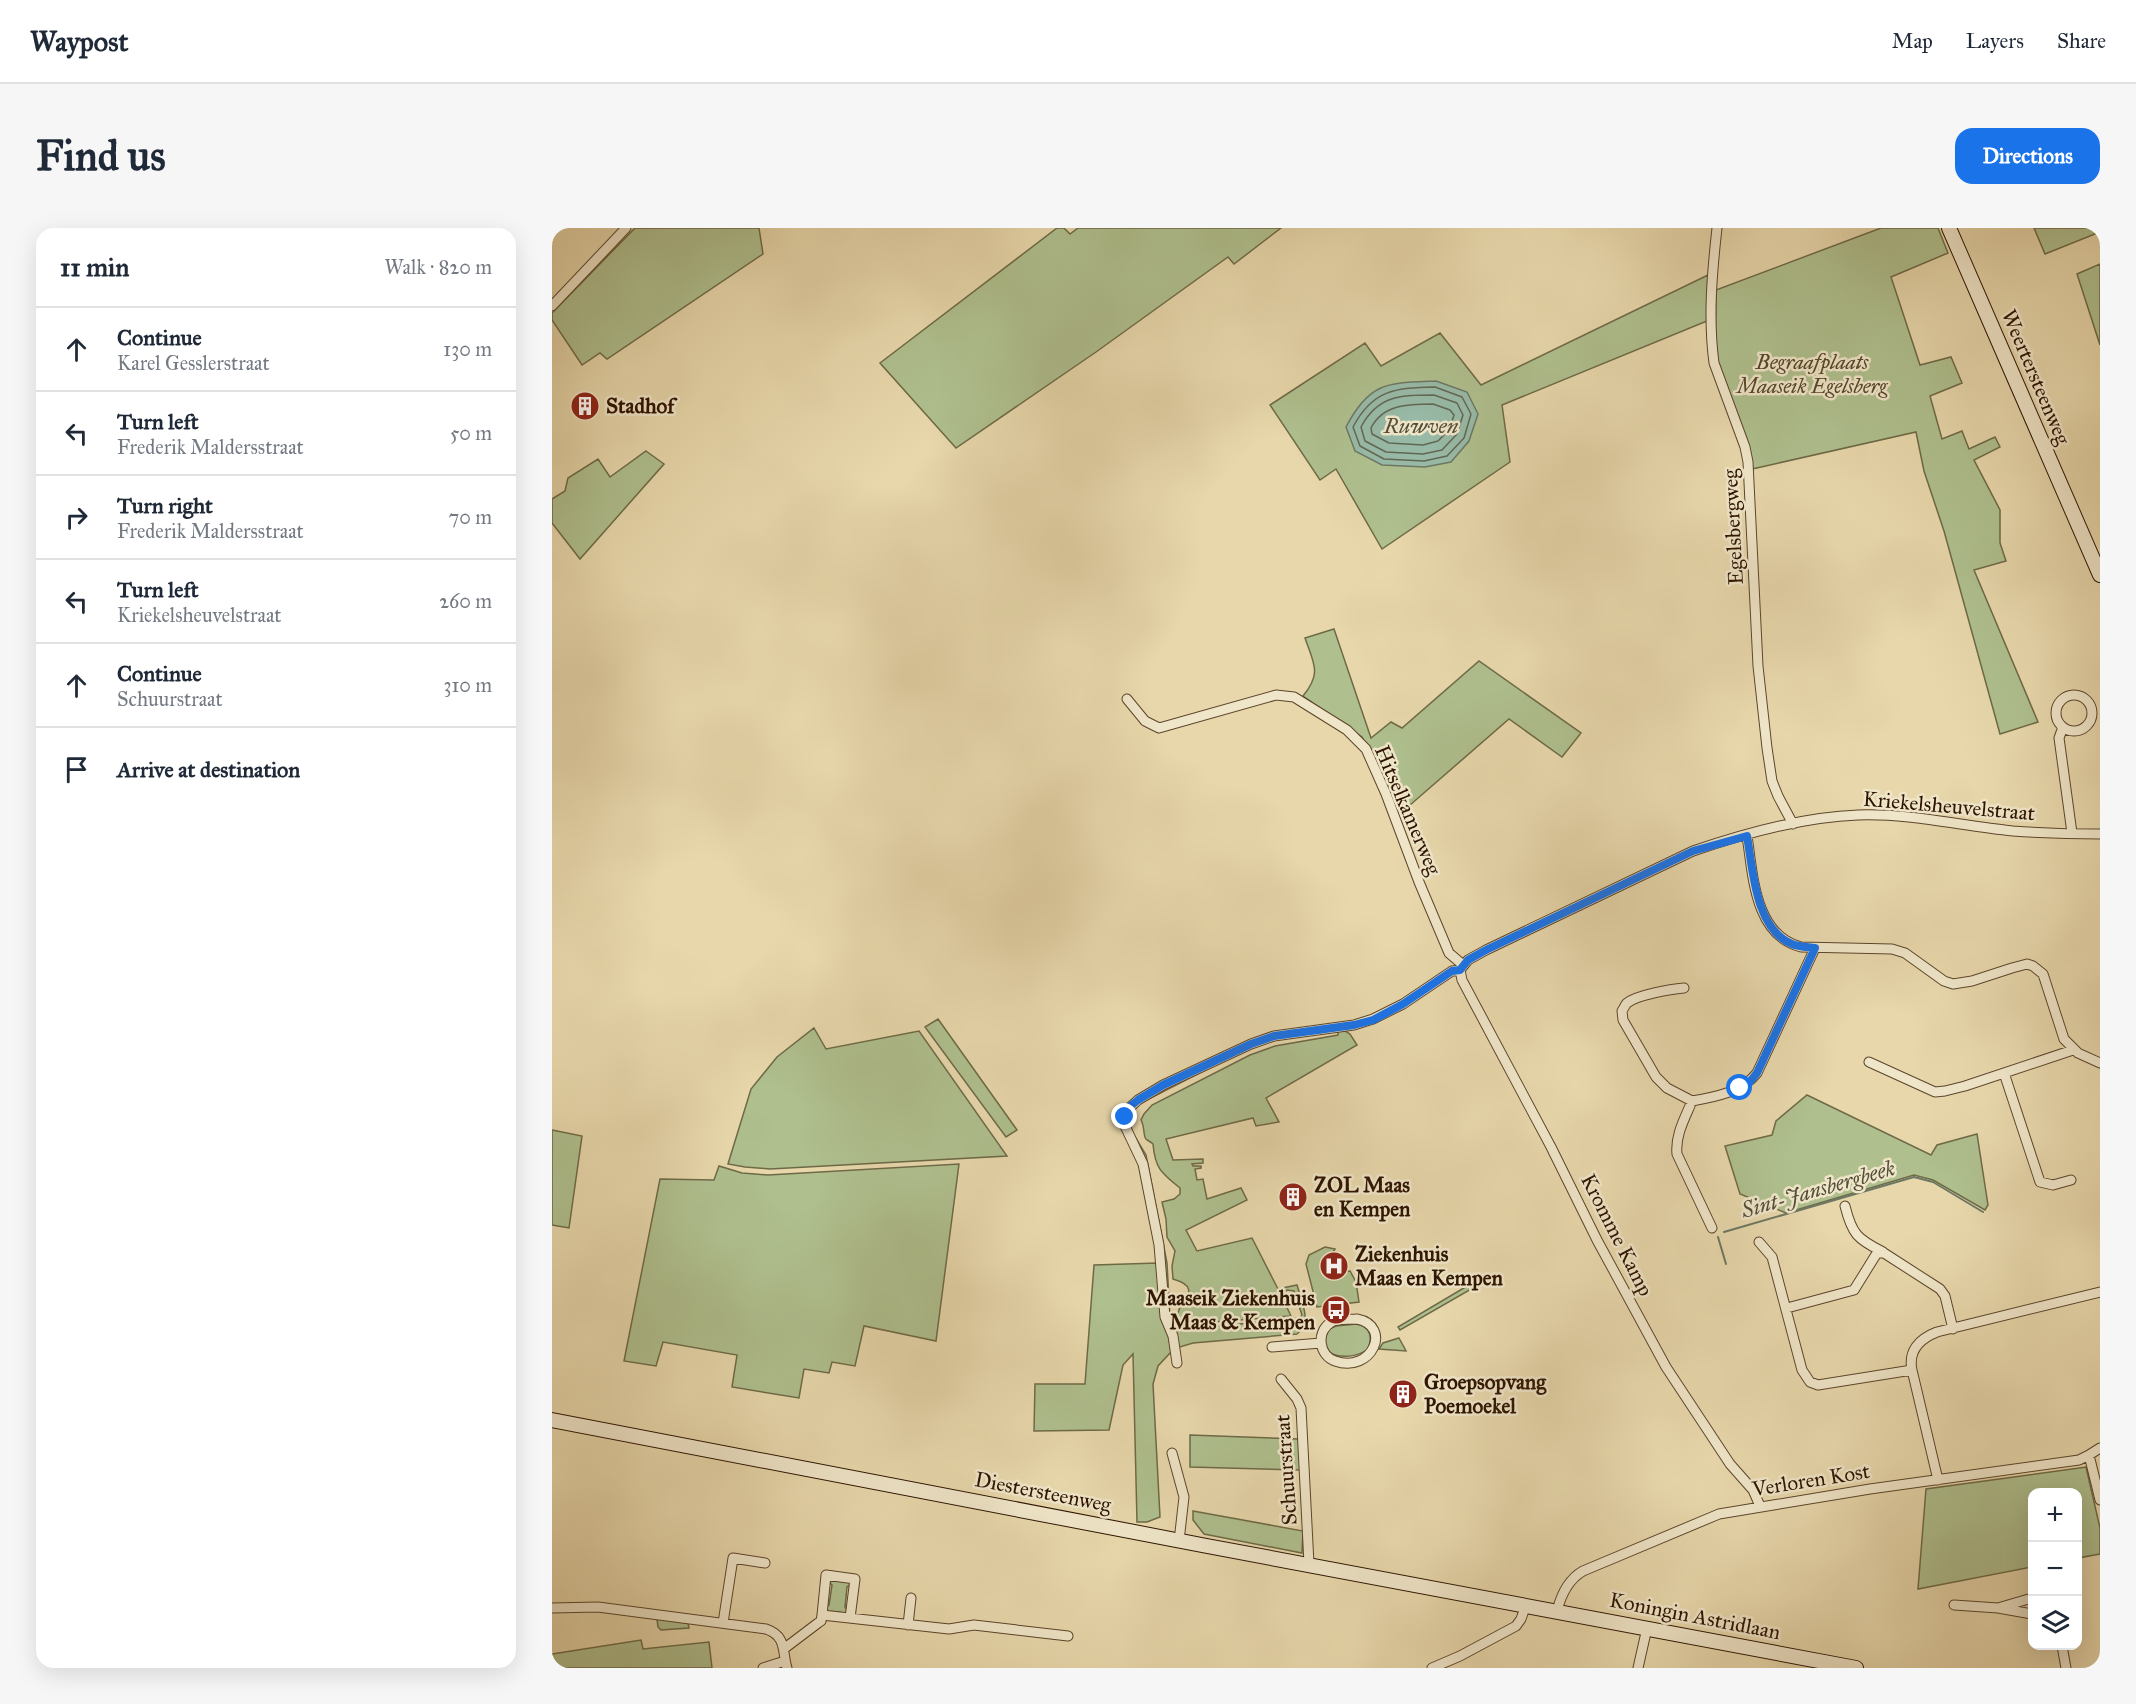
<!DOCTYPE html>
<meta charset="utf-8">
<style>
body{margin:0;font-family:"IM FELL Great Primer",serif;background:#f6f6f7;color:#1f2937}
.controls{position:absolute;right:18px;bottom:18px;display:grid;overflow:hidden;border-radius:12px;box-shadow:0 6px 24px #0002}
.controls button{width:54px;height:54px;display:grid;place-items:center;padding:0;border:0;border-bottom:2px solid #e0e1e3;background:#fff;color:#1f2937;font:30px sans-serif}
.stop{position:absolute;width:18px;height:18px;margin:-14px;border:4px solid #1a73e8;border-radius:50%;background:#fff}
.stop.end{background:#1a73e8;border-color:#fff;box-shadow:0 2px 6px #0008}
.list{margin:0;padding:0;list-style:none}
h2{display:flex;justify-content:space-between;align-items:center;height:78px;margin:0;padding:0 24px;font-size:26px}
h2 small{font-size:20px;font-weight:400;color:#747a83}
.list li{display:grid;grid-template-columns:39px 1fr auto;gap:18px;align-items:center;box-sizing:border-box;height:84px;padding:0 24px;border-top:2px solid #e0e1e3}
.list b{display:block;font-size:22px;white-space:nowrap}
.list p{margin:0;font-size:20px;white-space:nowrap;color:#747a83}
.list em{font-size:20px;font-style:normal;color:#747a83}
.icon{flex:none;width:33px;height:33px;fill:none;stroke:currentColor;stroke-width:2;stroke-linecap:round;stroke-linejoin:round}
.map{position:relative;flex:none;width:1548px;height:1440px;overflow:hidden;border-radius:18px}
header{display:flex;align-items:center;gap:36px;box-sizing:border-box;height:84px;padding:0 30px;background:#fff;border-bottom:2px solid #e0e1e3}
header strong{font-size:28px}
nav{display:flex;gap:33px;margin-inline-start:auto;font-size:21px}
.intro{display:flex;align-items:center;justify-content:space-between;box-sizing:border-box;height:144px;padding:0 36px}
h1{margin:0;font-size:42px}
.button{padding:15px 27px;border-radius:18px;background:#1a73e8;color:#fff;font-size:21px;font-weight:700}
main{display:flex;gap:36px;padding:0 36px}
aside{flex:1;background:#fff;border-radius:18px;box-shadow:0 6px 24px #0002}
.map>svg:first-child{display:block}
.green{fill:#afbf8e;stroke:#6e6a47;stroke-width:1.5;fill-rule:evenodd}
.water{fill:#97baa7;stroke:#6d7864;stroke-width:1.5}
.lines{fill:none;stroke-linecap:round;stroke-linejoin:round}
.shore{stroke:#626754;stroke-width:1.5}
.stream{stroke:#6d7864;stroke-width:2}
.minor-casing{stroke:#5c452b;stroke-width:11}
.secondary-casing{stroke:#2e1400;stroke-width:16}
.minor{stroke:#efe5c8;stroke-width:9}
.secondary{stroke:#efe5c8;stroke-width:14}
.route{stroke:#1a73e8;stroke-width:8}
.labels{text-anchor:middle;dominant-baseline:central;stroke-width:5;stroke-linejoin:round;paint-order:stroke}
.park-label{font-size:21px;font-style:italic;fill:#55472b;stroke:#efe5c8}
.street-label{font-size:21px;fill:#2e1400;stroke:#efe5c8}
.poi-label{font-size:21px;font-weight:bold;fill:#2e1400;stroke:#efe5c8;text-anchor:start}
.water-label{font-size:22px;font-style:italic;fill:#534e3a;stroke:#efe5c8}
</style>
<header>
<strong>Waypost</strong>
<nav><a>Map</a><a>Layers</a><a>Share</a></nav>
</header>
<div class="intro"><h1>Find us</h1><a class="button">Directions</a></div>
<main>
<aside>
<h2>11 min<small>Walk · 820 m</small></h2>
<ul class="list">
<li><svg class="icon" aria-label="ahead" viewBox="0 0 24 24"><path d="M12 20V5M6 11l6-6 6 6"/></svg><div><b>Continue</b><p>Karel Gesslerstraat</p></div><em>130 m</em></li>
<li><svg class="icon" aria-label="left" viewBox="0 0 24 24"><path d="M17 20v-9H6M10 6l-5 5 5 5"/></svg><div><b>Turn left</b><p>Frederik Maldersstraat</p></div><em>50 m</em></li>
<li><svg class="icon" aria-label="right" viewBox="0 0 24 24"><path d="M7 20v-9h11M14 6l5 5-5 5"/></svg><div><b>Turn right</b><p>Frederik Maldersstraat</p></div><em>70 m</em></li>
<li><svg class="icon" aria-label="left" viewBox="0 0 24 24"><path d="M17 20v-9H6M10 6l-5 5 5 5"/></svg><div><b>Turn left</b><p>Kriekelsheuvelstraat</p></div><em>260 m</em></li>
<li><svg class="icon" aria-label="ahead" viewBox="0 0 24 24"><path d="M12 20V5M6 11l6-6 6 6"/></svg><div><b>Continue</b><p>Schuurstraat</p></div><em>310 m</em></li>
<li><svg class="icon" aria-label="arrive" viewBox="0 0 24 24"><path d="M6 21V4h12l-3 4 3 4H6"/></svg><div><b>Arrive at destination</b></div></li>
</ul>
</aside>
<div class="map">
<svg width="1548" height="1440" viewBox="0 0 1548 1440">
<rect width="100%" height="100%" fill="#e7d7ab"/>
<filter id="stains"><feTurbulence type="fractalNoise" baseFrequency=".00333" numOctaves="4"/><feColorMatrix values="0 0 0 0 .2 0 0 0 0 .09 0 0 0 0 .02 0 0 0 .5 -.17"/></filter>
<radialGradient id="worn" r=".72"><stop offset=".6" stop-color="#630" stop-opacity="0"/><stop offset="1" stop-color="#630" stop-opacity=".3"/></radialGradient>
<path class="green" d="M83 0H207L211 26 55 131 48 125 30 137 0 92V85Z
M505 0H512L518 6 526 0H729L682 36 676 29 544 124 404 220 328 135Z
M1329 0H1386L1396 25 1339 49 1368 137 1399 129 1410 155 1378 168 1390 211 1410 203 1417 221 1443 209 1448 219 1422 232 1448 282V315L1454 333 1422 342 1486 494 1448 506 1392 303 1372 243 1364 204 1200 241 1167 138 1163 121 1164 62Z
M1482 0H1548V4L1493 26Z
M1548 36V117L1525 46Z
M1156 47 1155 93 950 177 958 234 830 321 784 241 768 252 718 177 813 115 829 138 888 105 929 157Z
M94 223 112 236 28 331 0 295V271L13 263 16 250 46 231 58 249Z
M782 401 819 510 839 494 850 500 927 433 1029 505 1010 529 957 491 850 584 842 581 829 544 810 509 751 468C770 445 762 436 753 410Z
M386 791 465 902 454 909 373 799Z
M262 800 274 821 367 803 455 928 218 941 193 939 176 936 199 861 225 829Z
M790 801 798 806 805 817 714 870 727 894 704 898 701 890 614 911 621 932 651 931V935L640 936 641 938H649V940L643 941 645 952 651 951 655 971 689 960 695 972 634 1002 645 1023 700 1010 726 1061 745 1057C749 1072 761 1095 745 1106L641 1115 628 1119 624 1115 615 1089 610 1021 593 935 575 899 577 884 587 873 696 819 721 810ZM786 803V807L723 818 698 827 600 877 592 886 589 892C593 899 591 908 594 911 596 913 599 914 601 916 603 940 609 945 628 960V966L622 971 610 974 614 991 615 1009 623 1023 620 1038 621 1051C662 1063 607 1080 634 1096L739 1088 731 1071V1066L735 1062 742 1063 750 1087 748 1090 627 1102 618 1090 615 1035 594 927 579 902 578 888 587 876 694 821 727 811Z
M1255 867 1379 927 1385 917 1425 906 1436 977 1433 982 1381 952 1362 947 1234 985 1188 966 1173 918 1220 907 1224 893Z
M0 902 30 908 17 1000 0 997Z
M407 936 384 1113 312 1098 303 1138 280 1134 277 1145 252 1141 247 1170 180 1159 185 1127 111 1114 104 1138 72 1133 108 951 162 952 167 938 190 945 216 947Z
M773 1019 783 1021 774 1036 781 1035 784 1044 798 1043 804 1054 807 1074 765 1079 754 1036 757 1027Z
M606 1035 619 1124 606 1138 601 1156 608 1289 595 1294H585L581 1126 571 1137 557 1202 482 1203 483 1156H533L542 1037Z
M932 1048 928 1056 848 1102 846 1099Z
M804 1096C818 1098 821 1109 816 1121 806 1129 788 1131 776 1124L771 1114 777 1101 784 1098Z
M847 1110 854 1123 827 1121 831 1115Z
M638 1207 747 1211 749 1242 638 1239Z
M1534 1239 1548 1300V1326L1526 1330V1264H1480V1339L1366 1361 1374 1261Z
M641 1283 751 1303 750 1325 652 1306 641 1292Z
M278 1351 296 1353 299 1356 295 1359 293 1379 296 1383 293 1385 276 1383 274 1380 277 1377 280 1357 276 1353Z
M105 1391 133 1393 136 1395 137 1400 109 1402 106 1399Z
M89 1412 91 1421 157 1414 160 1440H0V1426Z"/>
<path class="water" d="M884 153 915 164 926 186 917 213 899 234 873 239 830 237 803 223 794 199C818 153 836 155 884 153Z"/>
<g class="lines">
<path class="shore" d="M883 159 910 169 919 186 912 210 895 228 872 233 832 231 808 218 801 199C821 161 844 160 883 159Z
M882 167 905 175 911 187 905 206 890 222 871 226 834 224 813 213 809 199C826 167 849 167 882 167Z
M881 176 898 182 902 187 897 202 886 213 871 217 837 215 820 206 819 200C831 176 857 176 881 176Z"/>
<path class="stream" d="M1172 1004 1362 949 1381 954 1431 984
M1166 1009 1174 1036"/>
<g class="minor-casing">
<path id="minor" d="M1165 0C1160 45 1156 90 1162 135L1193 219 1196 234 1206 438 1215 520 1220 553 1226 568 1241 596
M0 78 74 0
M1504 485a18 18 0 1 1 36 0a18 18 0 1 1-36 0Z
M575 471 593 493 607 500 724 467 742 469 795 502 814 521 834 566 867 654 897 725 911 737
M1511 499 1507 510 1520 605
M1195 608C1201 646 1202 707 1249 719L1340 721 1353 725 1392 753 1401 756 1420 753 1460 740 1475 736 1481 738 1491 746 1512 811 1526 825 1548 835
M908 742 916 732 934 722 1141 623C1193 605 1251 589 1306 587 1358 585 1409 598 1461 603 1490 605 1519 606 1548 606
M908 742 910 752 999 919 1045 1012 1114 1139 1178 1236 1201 1262 1208 1278
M1132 760C1119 761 1085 767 1075 775 1073 777 1072 780 1070 783L1071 792 1104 849 1115 860 1140 873C1163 869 1190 864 1205 845L1263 720
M1317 834 1383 864 1393 863 1413 858 1521 822
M1452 845 1488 954 1501 957 1519 952
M1140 873C1133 890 1123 907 1125 926L1160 1000
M1293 978C1300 1006 1305 1011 1331 1024
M1207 1014 1220 1029 1250 1142 1258 1154 1266 1157 1360 1142
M1235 1080 1302 1062 1325 1025H1332L1388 1061 1393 1068 1401 1101
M805 1091C841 1098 820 1146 783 1133 767 1127 764 1105 778 1095 785 1090 796 1092 805 1091Z
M720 1119 769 1115
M625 1135 621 1108 613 1089 607 1017 591 936 573 898V889L576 881 586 872 611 857 699 816 722 808 802 797 821 791 851 776 900 743 908 742
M729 1151 745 1171 749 1180 757 1336
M620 1225 632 1269 627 1313
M1537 1227 1548 1272
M1386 1252 1360 1142C1356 1123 1367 1111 1385 1104L1548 1064
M1402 1377 1446 1380 1480 1386
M0 1380 46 1379 214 1401C235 1408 230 1424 235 1440
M1446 1380 1480 1370
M1005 1383C1009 1367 1017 1351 1031 1343L1167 1286 1318 1261 1527 1232 1537 1227 1548 1220
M270 1387 274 1347 303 1351 298 1390
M171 1395 181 1330 213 1335
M356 1397 359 1370
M1510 1418 1514 1440
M233 1420 266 1395 269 1393 270 1387 397 1401 422 1397 516 1408
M211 1440 233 1433
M880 1440 908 1428 964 1398 969 1391 974 1377
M1086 1440 1095 1400"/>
</g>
<g class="secondary-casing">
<path id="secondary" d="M1397 0 1548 347
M0 1192 655 1318 1304 1440"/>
</g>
<use href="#minor" class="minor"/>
<use href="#secondary" class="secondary"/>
</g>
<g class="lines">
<path class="route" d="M573 889 576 880 586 872 611 857 699 816 722 808 802 797 821 792 851 776 900 743 908 742 916 732 934 722 1141 623 1195 608C1201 641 1203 701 1240 716 1247 719 1256 719 1263 720L1205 845 1197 855 1188 860"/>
</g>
<defs>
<g id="building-disc" transform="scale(1.5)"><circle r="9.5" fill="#8f2418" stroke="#efe5c8"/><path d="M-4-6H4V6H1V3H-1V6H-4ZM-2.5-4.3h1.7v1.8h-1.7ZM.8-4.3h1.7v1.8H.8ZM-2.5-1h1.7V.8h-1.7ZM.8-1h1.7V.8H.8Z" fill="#fff"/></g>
<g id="hospital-disc" transform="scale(1.5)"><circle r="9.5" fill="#8f2418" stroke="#efe5c8"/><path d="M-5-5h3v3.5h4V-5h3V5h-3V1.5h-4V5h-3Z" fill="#fff"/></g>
<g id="bus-disc" transform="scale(1.5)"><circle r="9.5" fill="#8f2418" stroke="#efe5c8"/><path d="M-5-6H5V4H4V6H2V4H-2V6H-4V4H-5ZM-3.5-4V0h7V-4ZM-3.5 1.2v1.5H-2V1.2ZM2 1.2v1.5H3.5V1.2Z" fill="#fff"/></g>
</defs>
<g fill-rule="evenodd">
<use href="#building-disc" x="33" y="178"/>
<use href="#building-disc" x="741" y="969"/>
<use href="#hospital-disc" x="782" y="1038"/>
<use href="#bus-disc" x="784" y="1082"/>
<use href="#building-disc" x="851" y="1166"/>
</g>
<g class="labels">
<g class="park-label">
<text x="1260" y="134">Begraafplaats<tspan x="1260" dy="24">Maaseik Egelsberg</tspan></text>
</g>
<g class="street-label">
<text transform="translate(1484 149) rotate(67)">Weertersteenweg</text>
<text transform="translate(1181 299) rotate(-93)">Egelsbergweg</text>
<text transform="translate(1397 578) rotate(5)">Kriekelsheuvelstraat</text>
<text transform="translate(856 582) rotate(67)">Hitselkamerweg</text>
<text transform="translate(1065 1007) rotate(63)">Kromme Kamp</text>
<text transform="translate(734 1242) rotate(-94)">Schuurstraat</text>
<text transform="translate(1259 1252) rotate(-9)">Verloren Kost</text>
<text transform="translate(491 1264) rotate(11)">Diestersteenweg</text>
<text transform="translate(1143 1388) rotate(11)">Koningin Astridlaan</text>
</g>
<g class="poi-label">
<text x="54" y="178">Stadhof</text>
<text x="762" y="957">ZOL Maas<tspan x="762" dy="24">en Kempen</tspan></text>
<text x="803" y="1026">Ziekenhuis<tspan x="803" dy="24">Maas en Kempen</tspan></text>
<text x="763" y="1070" text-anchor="end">Maaseik Ziekenhuis<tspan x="763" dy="24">Maas &amp; Kempen</tspan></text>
<text x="872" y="1154">Groepsopvang<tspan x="872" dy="24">Poemoekel</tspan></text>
</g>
<g class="water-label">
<text x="869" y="197">Ruwven</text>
<text transform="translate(1266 961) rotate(-16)">Sint-Jansbergbeek</text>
</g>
</g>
<rect width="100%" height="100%" filter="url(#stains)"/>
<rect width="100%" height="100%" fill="url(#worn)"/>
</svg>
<div class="controls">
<button>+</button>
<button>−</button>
<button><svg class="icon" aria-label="layers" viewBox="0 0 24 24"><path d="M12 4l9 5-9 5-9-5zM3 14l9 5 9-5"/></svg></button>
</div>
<div class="stop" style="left:1188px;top:860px"></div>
<div class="stop end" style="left:573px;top:889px"></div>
</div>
</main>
